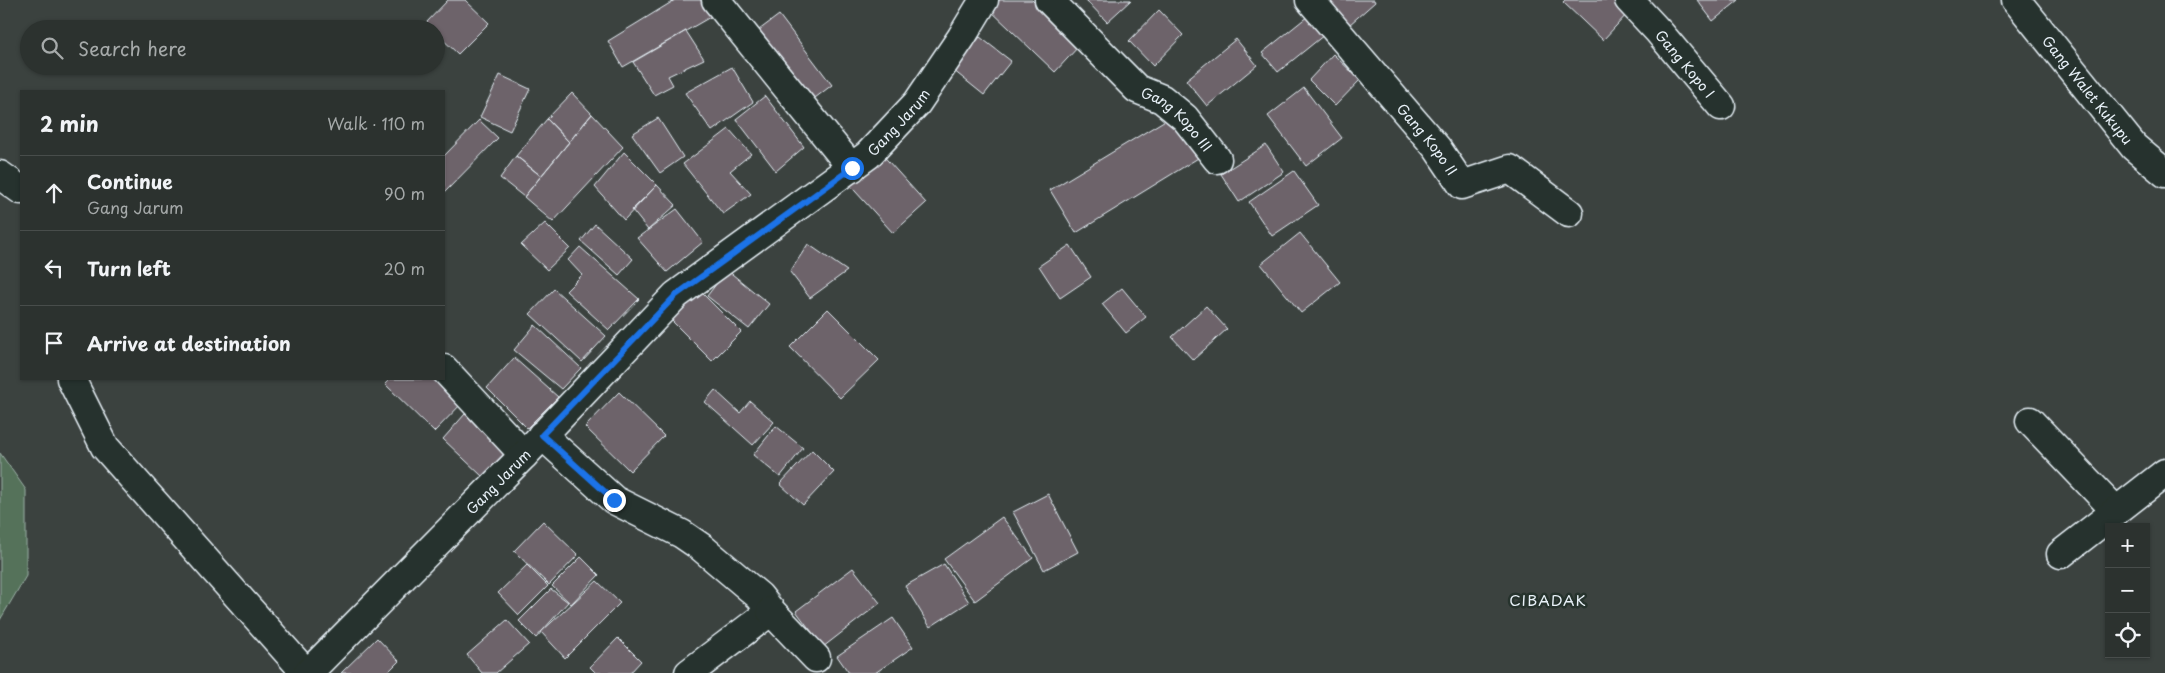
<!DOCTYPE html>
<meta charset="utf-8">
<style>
body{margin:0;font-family:"Playpen Sans",sans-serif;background:#383e3b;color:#f1f3f6}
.controls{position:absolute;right:15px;bottom:15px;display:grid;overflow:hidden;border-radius:0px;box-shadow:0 1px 4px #0004}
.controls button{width:45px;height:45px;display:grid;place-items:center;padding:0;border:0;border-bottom:1px solid #484d4b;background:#2c322f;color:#f1f3f6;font:25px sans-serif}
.stop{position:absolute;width:15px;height:15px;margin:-11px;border:4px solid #1a73e8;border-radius:50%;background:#fff}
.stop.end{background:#1a73e8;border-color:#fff;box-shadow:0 1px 5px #0008}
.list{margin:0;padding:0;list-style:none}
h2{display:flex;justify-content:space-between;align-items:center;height:65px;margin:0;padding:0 20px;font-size:21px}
h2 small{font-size:16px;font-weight:400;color:#a6aaaa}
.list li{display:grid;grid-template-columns:32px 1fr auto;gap:15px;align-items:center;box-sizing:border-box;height:75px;padding:0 20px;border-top:1px solid #484d4b}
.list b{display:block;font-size:19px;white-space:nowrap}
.list p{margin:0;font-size:16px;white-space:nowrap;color:#a6aaaa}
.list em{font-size:16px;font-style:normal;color:#a6aaaa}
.icon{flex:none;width:28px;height:28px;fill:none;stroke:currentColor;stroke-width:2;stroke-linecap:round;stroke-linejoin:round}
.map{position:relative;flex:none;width:2165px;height:673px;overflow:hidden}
.search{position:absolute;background:#2c322f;box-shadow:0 1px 4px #0004;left:20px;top:20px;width:425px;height:55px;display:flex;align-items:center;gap:12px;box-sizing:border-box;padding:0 18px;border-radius:28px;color:#a6aaaa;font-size:19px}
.panel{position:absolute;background:#2c322f;box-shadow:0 1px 4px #0004;left:20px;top:90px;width:425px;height:290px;border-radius:0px}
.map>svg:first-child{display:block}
.green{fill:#54725a;stroke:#9eb2a9}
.building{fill:#6d646a;stroke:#e8f1f8}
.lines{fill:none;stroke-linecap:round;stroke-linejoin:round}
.minor-casing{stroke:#e8f1f8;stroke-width:31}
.minor{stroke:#26332d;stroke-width:28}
.route{stroke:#1a73e8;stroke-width:6}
.labels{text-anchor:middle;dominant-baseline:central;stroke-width:5;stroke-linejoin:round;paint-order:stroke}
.street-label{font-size:14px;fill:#e8f1f8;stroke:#26332d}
.neighbourhood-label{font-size:15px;letter-spacing:1px;fill:#e8f1f8;stroke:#26332d}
</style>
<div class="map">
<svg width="2165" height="673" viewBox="0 0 2165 673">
<rect width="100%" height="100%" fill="#3b423f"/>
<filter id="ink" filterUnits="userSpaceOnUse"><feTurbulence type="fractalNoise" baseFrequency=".02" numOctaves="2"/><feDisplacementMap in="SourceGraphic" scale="10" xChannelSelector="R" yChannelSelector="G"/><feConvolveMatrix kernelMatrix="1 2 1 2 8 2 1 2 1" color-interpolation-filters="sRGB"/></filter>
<g filter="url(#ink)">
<path class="green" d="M0 453 26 490V576L0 620Z"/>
<path class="building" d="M448 0H465L489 23 458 54 436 33V29H432L426 23Z
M675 0H702L712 16 623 67 608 41Z
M997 0H1032L1079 46 1055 72 989 9Z
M1086 0H1131L1107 22Z
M1327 0H1374L1375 2 1349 25Z
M1565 0H1614L1628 13 1603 40 1563 2Z
M1697 0H1739L1713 21Z
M1159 10 1183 35 1153 66 1129 41Z
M779 15 832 85 811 101 759 30Z
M1308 16 1324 35 1278 72 1262 53Z
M686 31 704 59 668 76 673 85 654 95 633 62Z
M980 37 1011 61 984 95 953 70Z
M1236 39 1257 65 1207 106 1186 80Z
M1333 54 1360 80 1335 106 1309 80Z
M732 67 753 102 712 131 685 93Z
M500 75 530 89 510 131 480 117Z
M1304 88 1342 138 1306 166 1268 116Z
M572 93 592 114 569 142 547 119Z
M765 96 804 147 776 171 736 119Z
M592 114 623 147 553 222 524 197Z
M1172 116 1208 152 1076 233 1050 190Z
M658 118 683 157 660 173 632 134Z
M547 119 569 142 541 176 516 156Z
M479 120 498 138 444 193V156Z
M729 129 751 154 730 171 751 194 723 214 683 164Z
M1266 145 1284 172 1239 202 1221 174Z
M879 151 926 203 893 233 846 181Z
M624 152 657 185 624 220 595 187Z
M516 156 541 176 524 197 500 178Z
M1294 171 1318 205 1272 236 1249 202Z
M657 185 676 205 648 230 632 210Z
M677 209 703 242 667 272 637 238Z
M545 223 570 248 547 270 521 245Z
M595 224 633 259 619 275 581 241Z
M1300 233 1340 282 1301 313 1261 264Z
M808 244 847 271 810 298 790 272Z
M1070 245 1091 277 1060 298 1039 266Z
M580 247 639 299 609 330 566 291 582 275 568 260Z
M727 270 769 304 749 329 707 296Z
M695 286 741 332 712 361 666 315Z
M1122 288 1146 317 1126 333 1102 304Z
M554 289 606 336 582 362 530 314Z
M1206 306 1227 329 1193 360 1172 337Z
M828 309 879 360 840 398 790 347Z
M535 325 581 368 561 389 514 350Z
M514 358 558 397 527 428 487 388Z
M390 379H444L467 398 434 432 385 384Z
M715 390 740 413 750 401 774 422 753 445 705 402Z
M619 392 664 436 630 471 585 427Z
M465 414 504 454 483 477 443 439Z
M776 426 803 448 780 477 753 455Z
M812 450 834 472 803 505 780 484Z
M1048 494 1078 552 1044 570 1013 512Z
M1002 517 1033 558 975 601 944 559Z
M543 521 578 555 549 585 514 551Z
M581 557 599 575 571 604 552 586Z
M944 564 969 602 930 627 905 586Z
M527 565 548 586 519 615 498 593Z
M853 568 880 603 823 647 796 611Z
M597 581 620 603 565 658 541 632Z
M551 589 568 602 536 638 519 621Z
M893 618 913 647 875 673H849L837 656Z
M507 620 529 644 496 673H482L467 655Z
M377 638 399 661 387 673H341Z
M618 638 641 661 630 673H596L590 667Z"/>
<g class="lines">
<g class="minor-casing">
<g id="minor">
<path d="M716 0 852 168"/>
<path id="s1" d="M1049 0 1137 89 1162 99 1185 118 1217 159"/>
<path id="s2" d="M1310 0 1437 148 1462 185 1510 169 1569 213"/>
<path id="s3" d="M1629 0 1659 32 1721 106"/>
<path id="s4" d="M2016 0 2134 147 2165 173"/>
<path d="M0 175 21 190"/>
<path d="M444 369 524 455"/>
<path d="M71 379 105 447 306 673"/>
<path d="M2030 421 2116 511"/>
<path d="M542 435 614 500 682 534 701 547 759 596 771 611 689 673"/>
<path d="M2061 554 2165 473"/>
<path d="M771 611 816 658"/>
<path id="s5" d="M308 673 524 455 676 295 868 155 917 103 961 38 984 0"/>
</g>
</g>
<use href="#minor" class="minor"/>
</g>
</g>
<g class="lines" filter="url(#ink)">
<path class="route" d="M614 500 542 435 676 295 852 168"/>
</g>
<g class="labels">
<g class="street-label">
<text stroke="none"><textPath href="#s3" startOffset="85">Gang Kopo I</textPath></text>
<text stroke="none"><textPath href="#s4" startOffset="115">Gang Walet Kukupu</textPath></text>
<text stroke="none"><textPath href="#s5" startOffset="810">Gang Jarum</textPath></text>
<text stroke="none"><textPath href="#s1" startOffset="176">Gang Kopo III</textPath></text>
<text stroke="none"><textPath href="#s2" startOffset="182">Gang Kopo II</textPath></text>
<text stroke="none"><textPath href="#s5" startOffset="270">Gang Jarum</textPath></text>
</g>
<g class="neighbourhood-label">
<text x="1548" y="599">CIBADAK</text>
</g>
</g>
</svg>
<div class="controls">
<button>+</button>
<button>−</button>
<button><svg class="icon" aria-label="locate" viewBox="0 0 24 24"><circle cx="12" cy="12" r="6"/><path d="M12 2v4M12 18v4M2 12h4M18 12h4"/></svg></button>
</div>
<div class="stop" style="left:852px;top:168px"></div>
<div class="stop end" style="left:614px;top:500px"></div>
<div class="search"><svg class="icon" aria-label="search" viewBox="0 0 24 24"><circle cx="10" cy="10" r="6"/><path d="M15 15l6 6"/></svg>Search here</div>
<section class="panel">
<h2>2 min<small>Walk · 110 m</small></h2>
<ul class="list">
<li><svg class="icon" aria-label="ahead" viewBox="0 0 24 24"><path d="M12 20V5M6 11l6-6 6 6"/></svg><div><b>Continue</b><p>Gang Jarum</p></div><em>90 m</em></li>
<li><svg class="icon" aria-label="left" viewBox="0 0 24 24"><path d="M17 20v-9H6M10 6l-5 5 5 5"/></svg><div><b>Turn left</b></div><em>20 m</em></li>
<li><svg class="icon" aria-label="arrive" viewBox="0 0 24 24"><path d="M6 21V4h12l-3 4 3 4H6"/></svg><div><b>Arrive at destination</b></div></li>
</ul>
</section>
</div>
